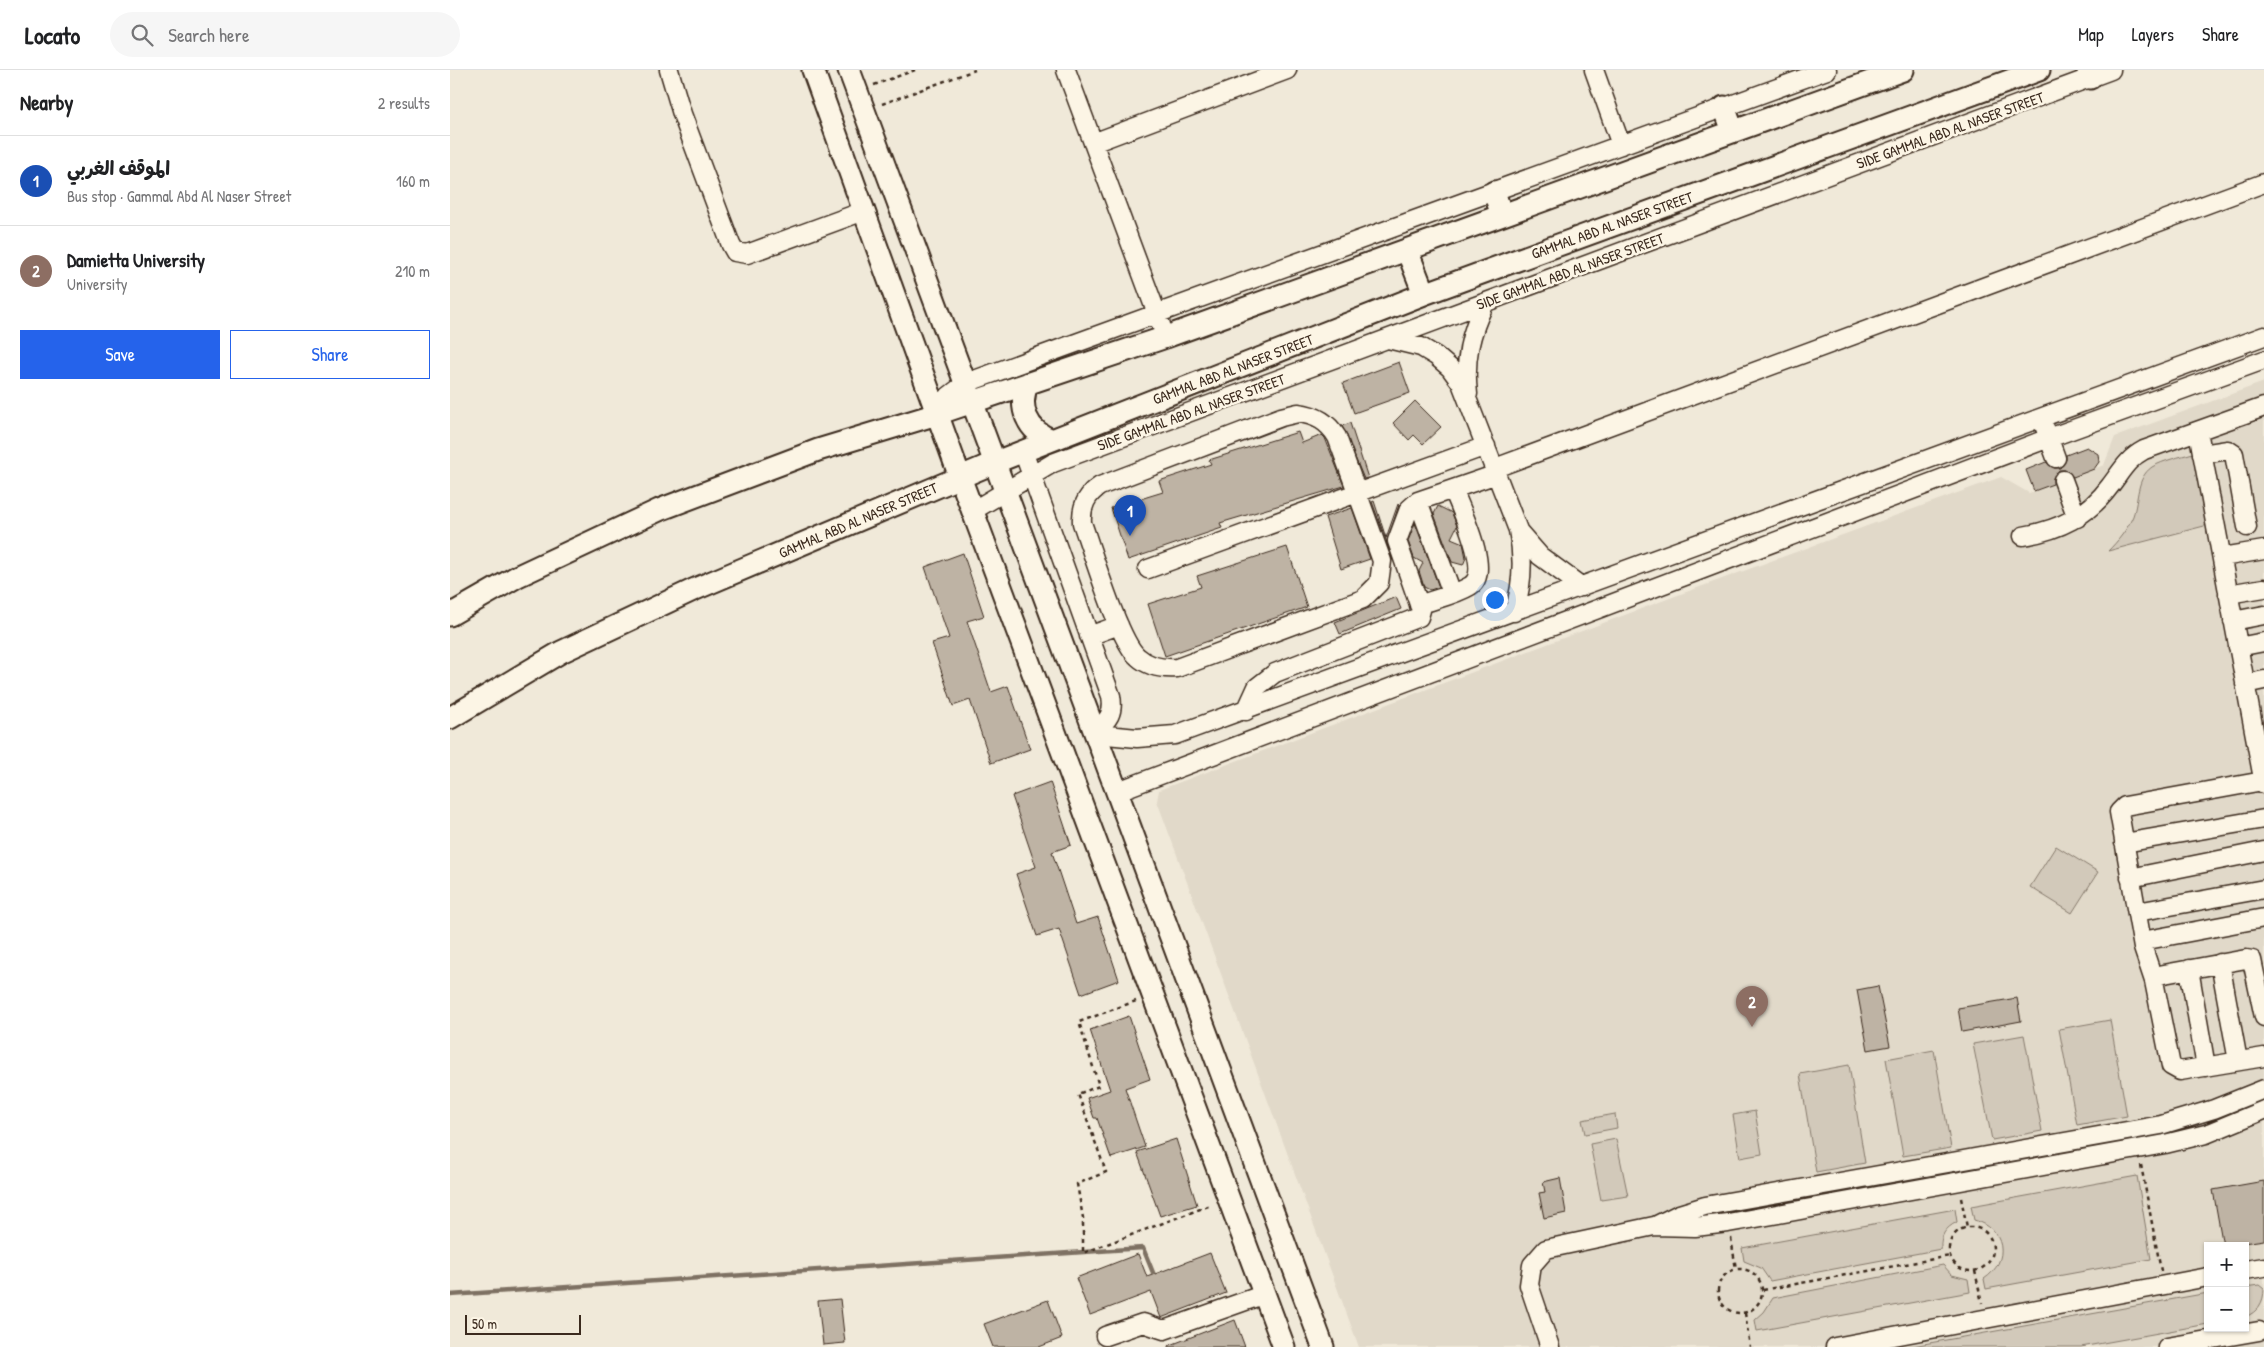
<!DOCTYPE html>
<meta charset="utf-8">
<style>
body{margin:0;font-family:"Patrick Hand","Playpen Sans Arabic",sans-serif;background:#f6f6f6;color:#202124}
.controls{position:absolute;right:15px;bottom:15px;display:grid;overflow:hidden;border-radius:0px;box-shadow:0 1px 4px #0004}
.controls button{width:45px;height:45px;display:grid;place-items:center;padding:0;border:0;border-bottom:1px solid #e0e0e0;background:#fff;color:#202124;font:25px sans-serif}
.scale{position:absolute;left:15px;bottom:12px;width:116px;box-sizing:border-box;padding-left:5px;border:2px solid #3b2a1e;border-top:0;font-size:14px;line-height:18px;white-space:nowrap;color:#3b2a1e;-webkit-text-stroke:4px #fcf5e5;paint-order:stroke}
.you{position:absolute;left:1044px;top:529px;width:18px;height:18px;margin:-12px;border:4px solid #fff;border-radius:50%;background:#1a73e8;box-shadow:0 0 0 8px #1a73e833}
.badge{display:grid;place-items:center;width:32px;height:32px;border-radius:50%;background:#2563eb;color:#fff;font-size:16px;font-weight:700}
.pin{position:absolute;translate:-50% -41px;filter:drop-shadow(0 1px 2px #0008)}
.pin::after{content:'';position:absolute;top:26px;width:18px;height:15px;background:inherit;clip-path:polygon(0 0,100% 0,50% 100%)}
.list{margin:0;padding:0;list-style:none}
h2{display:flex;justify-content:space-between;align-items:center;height:65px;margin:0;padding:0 20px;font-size:21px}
h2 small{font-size:16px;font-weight:400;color:#757577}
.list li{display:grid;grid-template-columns:32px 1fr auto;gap:15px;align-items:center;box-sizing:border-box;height:90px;padding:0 20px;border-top:1px solid #e0e0e0}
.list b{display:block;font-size:19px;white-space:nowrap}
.list p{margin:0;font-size:16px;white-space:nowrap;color:#757577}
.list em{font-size:16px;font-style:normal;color:#757577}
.actions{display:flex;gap:10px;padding:15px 20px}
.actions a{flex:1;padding:11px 0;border:1px solid #2563eb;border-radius:0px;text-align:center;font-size:18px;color:#2563eb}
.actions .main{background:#2563eb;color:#fff}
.icon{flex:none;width:28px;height:28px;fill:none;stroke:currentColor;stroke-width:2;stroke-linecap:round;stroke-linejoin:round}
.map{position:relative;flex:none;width:1814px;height:1277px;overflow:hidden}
header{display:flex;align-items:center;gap:30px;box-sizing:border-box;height:70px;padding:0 25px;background:#fff;border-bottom:1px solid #e0e0e0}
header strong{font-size:24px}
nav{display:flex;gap:28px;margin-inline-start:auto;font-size:18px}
.search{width:350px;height:45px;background:#f6f6f6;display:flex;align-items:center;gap:12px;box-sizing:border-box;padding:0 18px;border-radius:28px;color:#757577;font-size:19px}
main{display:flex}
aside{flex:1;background:#fff}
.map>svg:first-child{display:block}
.built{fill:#e1d9c9;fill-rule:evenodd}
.green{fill:#d2c9ba;stroke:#867a6c}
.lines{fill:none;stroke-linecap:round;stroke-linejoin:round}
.stream{stroke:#7e7163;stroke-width:4.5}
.building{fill:#beb3a4;stroke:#3b2a1e}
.minor-casing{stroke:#3b2a1e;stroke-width:21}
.major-casing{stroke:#3b2a1e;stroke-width:25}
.path{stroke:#3b2a1e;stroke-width:2.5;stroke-dasharray:4 4;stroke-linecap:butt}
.minor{stroke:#fcf5e5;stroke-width:18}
.major{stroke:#fcf5e5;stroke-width:21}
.labels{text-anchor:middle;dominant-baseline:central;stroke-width:5;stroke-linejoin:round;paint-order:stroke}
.street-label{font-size:15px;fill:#3b2a1e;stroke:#fcf5e5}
</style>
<header>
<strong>Locato</strong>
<div class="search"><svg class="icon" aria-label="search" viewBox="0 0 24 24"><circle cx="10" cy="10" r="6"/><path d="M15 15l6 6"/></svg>Search here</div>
<nav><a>Map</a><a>Layers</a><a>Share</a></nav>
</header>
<main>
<aside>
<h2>Nearby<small>2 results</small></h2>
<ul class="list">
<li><span class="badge" style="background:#1a4fb4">1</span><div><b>الموقف الغربي</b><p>Bus stop · Gammal Abd Al Naser Street</p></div><em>160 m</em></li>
<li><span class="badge" style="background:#8d6e63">2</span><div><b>Damietta University</b><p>University</p></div><em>210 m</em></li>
</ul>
<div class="actions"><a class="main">Save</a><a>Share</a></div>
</aside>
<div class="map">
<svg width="1814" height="1277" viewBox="0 0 1814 1277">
<rect width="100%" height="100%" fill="#f0e9d9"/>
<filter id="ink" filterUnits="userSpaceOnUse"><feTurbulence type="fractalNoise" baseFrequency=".02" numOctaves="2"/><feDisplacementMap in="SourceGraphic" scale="10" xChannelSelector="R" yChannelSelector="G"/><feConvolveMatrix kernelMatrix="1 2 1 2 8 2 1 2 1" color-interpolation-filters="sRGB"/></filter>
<g filter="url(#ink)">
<path class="built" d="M1814 312V1277H909L707 731 709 720 1228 525 1551 407 1579 423 1654 395 1665 367ZM1758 1176H1795V1258H1758Z"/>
<path class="green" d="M1743 383 1758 455 1658 481C1668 471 1677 460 1683 446 1689 429 1686 408 1702 397 1714 390 1730 387 1743 383Z
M1606 776 1648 802 1622 843 1580 817Z
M1660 950 1677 1046 1627 1055 1609 959Z
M1574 965 1592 1061 1542 1070 1523 974Z
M1484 980 1501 1078 1453 1086 1436 989Z
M1399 995 1415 1093 1366 1102 1350 1004Z
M1305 1041 1312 1084 1290 1088 1283 1045Z
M1165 1044 1167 1058 1135 1064 1132 1050Z
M1166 1069 1178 1126 1151 1130 1140 1074Z
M1687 1106 1701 1189 1536 1219 1534 1209C1561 1191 1555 1158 1524 1150L1521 1136Z
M1505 1139 1507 1152C1495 1158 1490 1166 1491 1179L1320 1211 1311 1198 1294 1191 1292 1178Z
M1493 1195 1502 1205 1518 1209 1520 1222 1307 1261 1305 1250 1314 1242 1323 1228Z
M1809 1215 1814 1219C1814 1232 1808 1242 1795 1247V1217Z
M1758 1223V1254L1631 1277H1457Z"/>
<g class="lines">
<path class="stream" d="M0 1225 693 1178 706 1210"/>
</g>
<path class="building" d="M949 292 960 323 904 343 893 313Z
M965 331 991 357 973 374 964 365 959 370 943 353Z
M900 353 918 408 914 409 892 356Z
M848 362 852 373 872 365 875 368 894 416 770 453 772 458 678 490 661 438 713 422 709 411 761 394 759 390Z
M1637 377 1648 384 1649 392 1644 399 1623 407 1615 400H1609L1603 408V414L1584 421 1576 400 1596 392 1604 398H1610L1616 390V385Z
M924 431 936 468 948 434 949 435 937 473 922 432Z
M988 436 1002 443 1007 456 1001 468 1013 473 1016 488 1013 495 1002 492 984 444Z
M902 438 920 489 891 499 875 447Z
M965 453 989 517 980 520 974 517 969 501 973 493 964 488 958 471Z
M837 477 857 537 715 586 698 534 751 517 747 506Z
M513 483 534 546 517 551 541 622 558 616 580 679 541 693 520 630 503 636 482 573 499 568 475 497Z
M946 527 951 539 890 564 885 552Z
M600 712 621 775 602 782 626 854 648 847 669 910 631 924 609 859 587 866 566 804 586 797 562 726Z
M1428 916 1440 976 1418 980 1407 920Z
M1567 928 1571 951 1512 962 1508 938Z
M679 946 700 1009 675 1018 695 1077 661 1088 647 1048H644L637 1028 660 1020 640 960Z
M726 1069 747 1135 710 1146 687 1082Z
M1110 1108 1116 1143 1094 1148 1089 1123 1095 1122 1093 1112Z
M1814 1111V1170L1773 1176 1763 1120Z
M760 1183 776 1223 711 1248 701 1222 640 1245 626 1208 688 1184 697 1207Z
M390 1229 395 1273 373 1275 368 1231Z
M598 1230 612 1268 589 1277H543L534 1254Z
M785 1250 795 1277H718V1276Z"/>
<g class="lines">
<g class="minor-casing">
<path id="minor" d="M219 0 232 44 281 175 285 182 297 184 414 141
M616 0 711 255
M1144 0 1171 75
M643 73 837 0
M938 269 971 277 986 286 1000 298 1011 313 1068 460C1074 488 1073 514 1064 542
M1018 324C1014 290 1020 263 1035 233
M848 343C866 345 878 352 887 367L932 491 929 513 913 529 727 598C713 599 699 597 688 587 669 572 642 480 632 453 631 437 636 425 650 416L831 347Z
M487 344 499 326 516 313 1377 0
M1595 358 1606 388
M1748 361 1814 714
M573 381 661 626C664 642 659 651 645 660
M1752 384 1778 380 1784 384 1797 457
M1045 398 1814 113
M1613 410 1627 448
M968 431 1002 523
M524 440 603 393 1661 0
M1069 462 1090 486 1132 517
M1573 466C1609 460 1638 446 1660 416 1671 402 1677 389 1694 380L1814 337
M1772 487 1814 480
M698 499 1036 376
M1778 524 1814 518
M969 535C985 529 1005 525 1020 516 1043 503 1010 438 1003 419
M1783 551 1814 545
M639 566 669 555
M1788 577 1814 572
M1795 614 1814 610
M796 641 807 617 825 603 969 547 971 540 947 471 959 439 968 431 1047 404
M647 664 687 668 725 665 1814 266
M1813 711 1675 736 1669 742 1693 878 1704 911 1721 996 1730 1001 1814 987
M668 721 1599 368 1814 290
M1674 773 1814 749
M1680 808 1814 781
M1687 842 1814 819
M1692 871 1814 848
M1770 893 1788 991
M1739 899 1756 997
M1703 906 1796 889 1802 890 1814 947
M1207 1155 1229 1144 1255 1136 1711 1055 1764 1039 1814 1019
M1795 1200 1814 1197
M655 1266 693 1253 714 1260 815 1224
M1100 1277 1079 1215 1082 1195 1096 1179 1204 1156 1245 1157 1278 1153 1715 1074 1756 1064 1814 1040
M1385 1277 1758 1207
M1717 1277 1809 1261"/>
</g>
<g class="major-casing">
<path id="major" d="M363 0 510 407 834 1277
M399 0 873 1277
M1638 0 1640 8
M1274 37 1283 61
M1044 122 1052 145
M957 180 974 224
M578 313C567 337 577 361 602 370
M0 545 68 506 209 440 368 380 487 344 716 267 1453 0
M0 648 111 582 243 520 546 392 974 224 1589 0"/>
</g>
<path class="path" d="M424 15 465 0
M432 34 525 0
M686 931 629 952 649 1016 628 1024 656 1102 627 1114 633 1148V1183L761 1135
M1691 1095 1711 1201
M1511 1128 1517 1157
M1499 1179a22 22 0 1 1 44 0a22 22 0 1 1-44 0Z
M1281 1168 1286 1199
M1268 1221a22 22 0 1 1 44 0a22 22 0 1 1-44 0Z
M1525 1201 1532 1233
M1313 1220 1500 1186
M1295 1243 1300 1277"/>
<use href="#minor" class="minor"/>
<use href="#major" class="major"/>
</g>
</g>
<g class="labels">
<g class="street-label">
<text transform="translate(1500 60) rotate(-20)">SIDE GAMMAL ABD AL NASER STREET</text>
<text transform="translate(1162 155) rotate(-20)">GAMMAL ABD AL NASER STREET</text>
<text transform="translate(1120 201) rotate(-20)">SIDE GAMMAL ABD AL NASER STREET</text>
<text transform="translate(783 299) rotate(-21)">GAMMAL ABD AL NASER STREET</text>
<text transform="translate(741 342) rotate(-20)">SIDE GAMMAL ABD AL NASER STREET</text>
<text transform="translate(408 450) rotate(-23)">GAMMAL ABD AL NASER STREET</text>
</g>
</g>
</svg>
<div class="controls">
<button>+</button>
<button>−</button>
</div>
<div class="scale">50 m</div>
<div class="you"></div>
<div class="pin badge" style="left:680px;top:466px;background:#1a4fb4">1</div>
<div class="pin badge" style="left:1302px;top:957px;background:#8d6e63">2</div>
</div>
</main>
